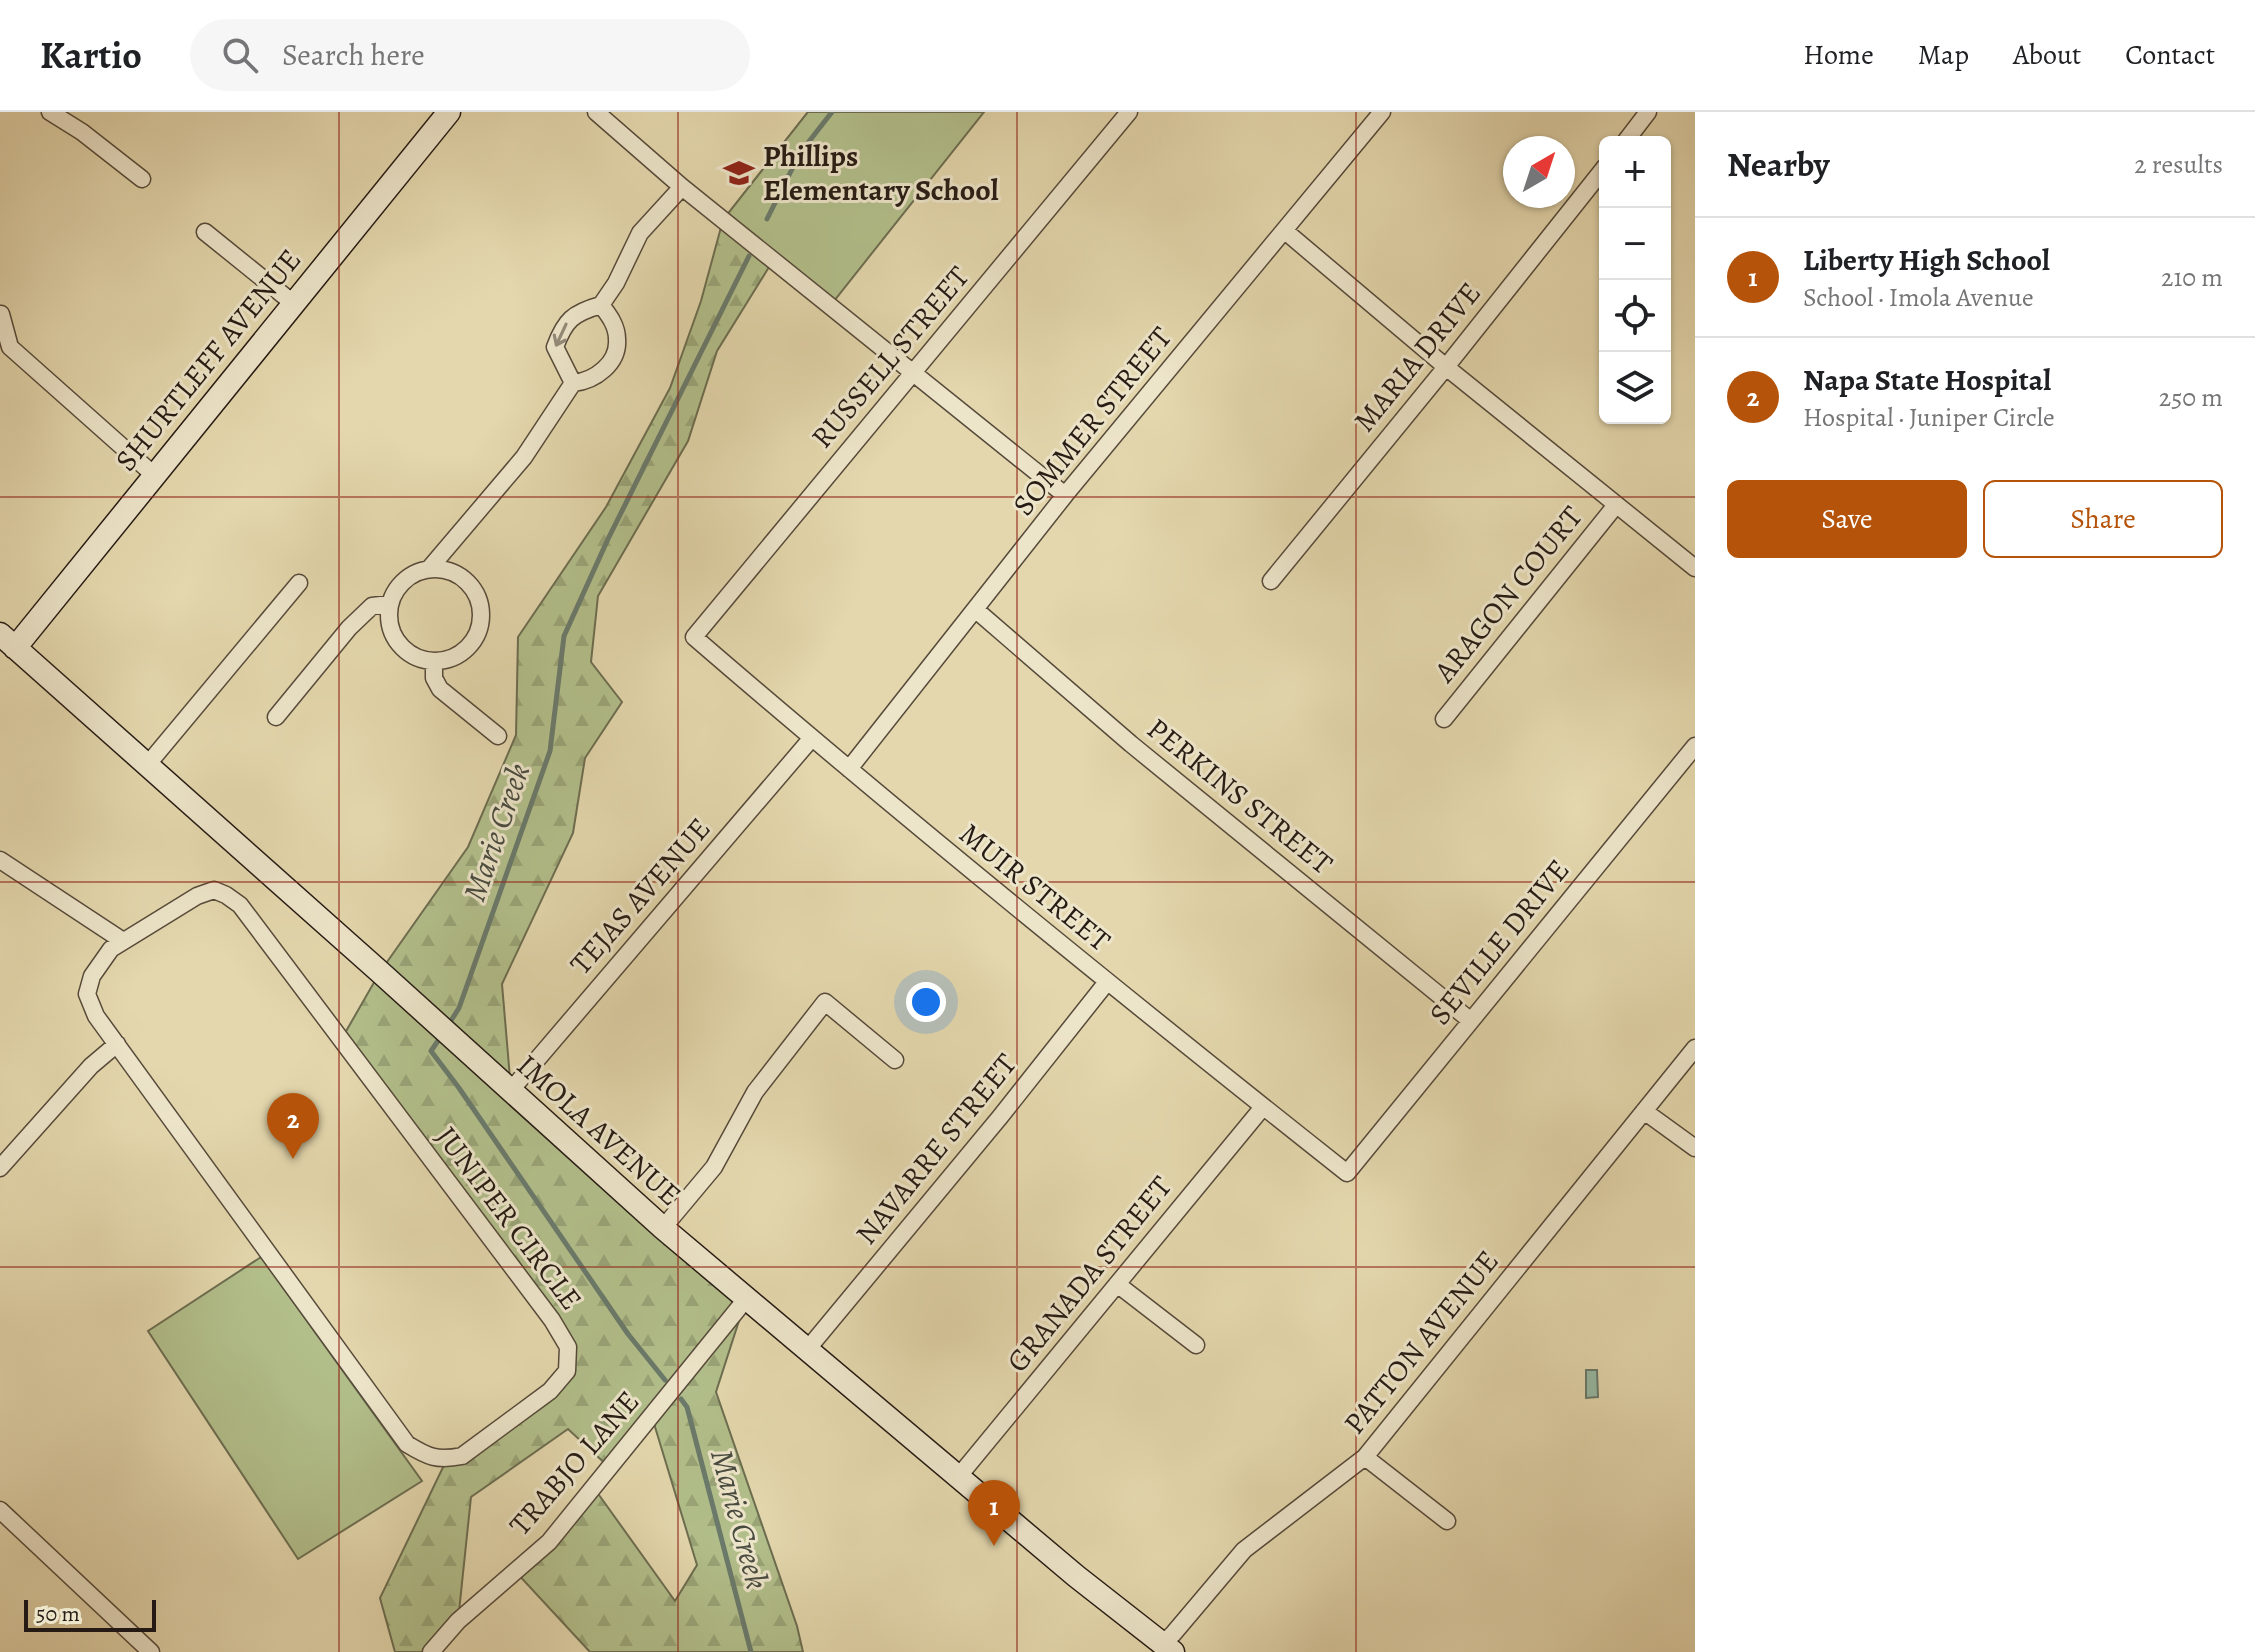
<!DOCTYPE html>
<meta charset="utf-8">
<style>
body{margin:0;font-family:Alegreya,serif;background:#f6f6f6;color:#202124}
.controls{position:absolute;right:24px;top:24px;display:grid;overflow:hidden;border-radius:12px;box-shadow:0 2px 6px #0004}
.controls button{width:72px;height:72px;display:grid;place-items:center;padding:0;border:0;border-bottom:2px solid #e0e0e0;background:#fff;color:#202124;font:40px sans-serif}
.compass{position:absolute;left:1503px;top:24px;width:72px;height:72px;border-radius:50%;background:#fff;box-shadow:0 2px 6px #0004;rotate:39deg}
.scale{position:absolute;left:24px;bottom:20px;width:132px;box-sizing:border-box;padding-left:8px;border:4px solid #261b14;border-top:0;font-size:22px;line-height:28px;white-space:nowrap;color:#261b14;-webkit-text-stroke:6px #ede5ca;paint-order:stroke}
.you{position:absolute;left:926px;top:890px;width:28px;height:28px;margin:-20px;border:6px solid #fff;border-radius:50%;background:#1a73e8;box-shadow:0 0 0 12px #1a73e833}
.badge{display:grid;place-items:center;width:52px;height:52px;border-radius:50%;background:#b45309;color:#fff;font-size:26px;font-weight:700}
.pin{position:absolute;translate:-50% -66px;filter:drop-shadow(0 2px 4px #0008)}
.pin::after{content:'';position:absolute;top:42px;width:28px;height:24px;background:inherit;clip-path:polygon(0 0,100% 0,50% 100%)}
.list{margin:0;padding:0;list-style:none}
h2{display:flex;justify-content:space-between;align-items:center;height:104px;margin:0;padding:0 32px;font-size:34px}
h2 small{font-size:26px;font-weight:400;color:#757577}
.list li{display:grid;grid-template-columns:52px 1fr auto;gap:24px;align-items:center;box-sizing:border-box;height:120px;padding:0 32px;border-top:2px solid #e0e0e0}
.list b{display:block;font-size:30px;white-space:nowrap}
.list p{margin:0;font-size:26px;white-space:nowrap;color:#757577}
.list em{font-size:26px;font-style:normal;color:#757577}
.actions{display:flex;gap:16px;padding:24px 32px}
.actions a{flex:1;padding:18px 0;border:2px solid #b45309;border-radius:12px;text-align:center;font-size:28px;color:#b45309}
.actions .main{background:#b45309;color:#fff}
.icon{flex:none;width:44px;height:44px;fill:none;stroke:currentColor;stroke-width:2;stroke-linecap:round;stroke-linejoin:round}
.map{position:relative;flex:none;width:1695px;height:1540px;overflow:hidden}
header{display:flex;align-items:center;gap:48px;box-sizing:border-box;height:112px;padding:0 40px;background:#fff;border-bottom:2px solid #e0e0e0}
header strong{font-size:38px}
nav{display:flex;gap:44px;margin-inline-start:auto;font-size:28px}
.search{width:560px;height:72px;background:#f6f6f6;display:flex;align-items:center;gap:20px;box-sizing:border-box;padding:0 28px;border-radius:44px;color:#757577;font-size:30px}
main{display:flex}
aside{flex:1;background:#fff}
.map>svg:first-child{display:block}
.forest{fill:url(#forest-firs);stroke:#6c6d50;stroke-width:2}
.green{fill:#b2bf8b;stroke:#6c6d50;stroke-width:2}
.water{fill:#97baa5;stroke:#6a7a6b;stroke-width:2}
.lines{fill:none;stroke-linecap:round;stroke-linejoin:round}
.stream{stroke:#6a7a6b;stroke-width:5}
.street-casing{stroke:#564a3a;stroke-width:19}
.secondary-casing{stroke:#261b14;stroke-width:25}
.street{stroke:#ede5ca;stroke-width:16}
.secondary{stroke:#ede5ca;stroke-width:22}
.oneway{stroke:#938a78}
.grid{fill:none;stroke:#8f2418;stroke-width:2;stroke-opacity:0.55}
.labels{text-anchor:middle;dominant-baseline:central;stroke-width:6;stroke-linejoin:round;paint-order:stroke}
.poi-label{font-size:30px;font-weight:bold;fill:#261b14;stroke:#ede5ca;text-anchor:start}
.street-label{font-size:30px;fill:#261b14;stroke:#ede5ca}
.water-label{font-size:32px;font-style:italic;fill:#484b40;stroke:#ede5ca}
</style>
<header>
<strong>Kartio</strong>
<div class="search"><svg class="icon" aria-label="search" viewBox="0 0 24 24"><circle cx="10" cy="10" r="6"/><path d="M15 15l6 6"/></svg>Search here</div>
<nav><a>Home</a><a>Map</a><a>About</a><a>Contact</a></nav>
</header>
<main>
<div class="map">
<svg width="1695" height="1540" viewBox="0 0 1695 1540">
<defs>
<pattern id="forest-firs" width="22" height="20" patternUnits="userSpaceOnUse" patternTransform="scale(2)"><rect width="22" height="20" fill="#b2bf8b"/><path d="M5 1l3.5 6h-7zM16 11l3.5 6h-7z" fill="#99a477"/></pattern>
</defs>
<rect width="100%" height="100%" fill="#e4d7ad"/>
<filter id="stains"><feTurbulence type="fractalNoise" baseFrequency=".0025" numOctaves="4"/><feColorMatrix values="0 0 0 0 .2 0 0 0 0 .09 0 0 0 0 .02 0 0 0 .5 -.17"/></filter>
<radialGradient id="worn" r=".72"><stop offset=".6" stop-color="#630" stop-opacity="0"/><stop offset="1" stop-color="#630" stop-opacity=".3"/></radialGradient>
<path class="forest" d="M808 0 842 37 717 239 688 329 598 484 591 550 622 590 585 646 573 721 502 872 511 978 746 1187 716 1280 797 1514 803 1540H590L515 1459 594 1376 675 1489 697 1453 652 1305 610 1356 568 1317 471 1385 458 1509 431 1540H395L380 1486 447 1347 550 1279 568 1235 341 928 380 860 468 735 516 623 518 525 606 395 670 276 701 189 723 108Z"/>
<path class="green" d="M808 0H984L830 194 723 108Z
M261 1145 422 1369 298 1447 148 1219Z"/>
<path class="water" d="M1586 1258H1597L1598 1285 1586 1286Z"/>
<g class="lines">
<path class="stream" d="M767 107 800 41 832 0
M447 915 459 896 550 639 564 524 608 427 749 144
M442 923 431 939 459 976 628 1222 665 1268
M681 1287 687 1295 751 1540"/>
<g class="street-casing">
<path id="street" d="M50 0 82 20 142 67
M596 0 682 75 1065 383
M1129 0 694 525C907 709 1126 886 1347 1061L1695 634
M1625 30 1648 0
M1285 119 1446 255 1695 456
M205 120 293 191
M1 202 10 235 154 363
M573 271 555 235C565 208 573 201 601 193L616 171 640 121 682 75
M573 271C595 269 619 251 617 227 617 214 609 203 601 193
M389 503a46 46 0 1 1 92 0a46 46 0 1 1-92 0Z
M429 457 524 345 573 271
M1271 469 1446 255 1605 55
M976 498 1131 632 1471 909
M434 550V566L440 577 498 624
M276 605 349 516 372 494 390 492
M1444 607 1616 393
M148 652 299 471
M849 657 1065 383 1382 0
M0 748 123 829
M214 778 226 783 240 793 552 1208 568 1235 567 1259 550 1279 462 1344C437 1349 428 1345 407 1332L96 904 87 882 92 864 111 837 197 784Z
M511 978 811 627
M1644 999 1695 1036
M0 1056 91 954 117 932
M663 1116 714 1055 755 980 825 890 895 948
M1117 1172 1196 1233
M806 1239 1000 1005 1107 870
M1365 1345 1447 1409
M959 1364 1263 995
M0 1398 151 1540
M1163 1531 1173 1522 1244 1438 1365 1345 1695 936
M431 1540 458 1509 549 1430 746 1187"/>
</g>
<g class="secondary-casing">
<path id="secondary" d="M0 522 380 860 663 1116 1076 1464 1173 1540
M15 536 449 0"/>
</g>
<use href="#street" class="street"/>
<use href="#secondary" class="secondary"/>
</g>
<defs><path id="oneway-shaft" d="M-6 0H5M1.5-3L5.5 0L1.5 3" fill="none" stroke-width="1.6" stroke-linecap="round" stroke-linejoin="round" transform="scale(2)"/></defs>
<use class="oneway" href="#oneway-shaft" transform="translate(561 223) rotate(115)"/>
<path class="grid" d="M339 0V1540M678 0V1540M1017 0V1540M1356 0V1540M0 385H1695M0 770H1695M0 1155H1695"/>
<defs>
<g id="school-bare" transform="scale(2.4)"><path d="M0-5L7-2L0 1L-7-2ZM-4 1L0 2.5L4 1V4Q0 6-4 4Z" fill="#8f2418" stroke="#ede5ca" stroke-width="2.5" paint-order="stroke"/></g>
</defs>
<g fill-rule="evenodd">
<use href="#school-bare" x="739" y="61"/>
</g>
<g class="labels">
<g class="poi-label">
<text x="763" y="44">Phillips<tspan x="763" dy="34">Elementary School</tspan></text>
</g>
<g class="street-label">
<text transform="translate(890 245) rotate(-50)">RUSSELL STREET</text>
<text transform="translate(1417 245) rotate(-51)">MARIA DRIVE</text>
<text transform="translate(208 248) rotate(-51)">SHURTLEFF AVENUE</text>
<text transform="translate(1092 309) rotate(-51)">SOMMER STREET</text>
<text transform="translate(1508 482) rotate(-51)">ARAGON COURT</text>
<text transform="translate(1240 684) rotate(39)">PERKINS STREET</text>
<text transform="translate(1035 775) rotate(39)">MUIR STREET</text>
<text transform="translate(640 784) rotate(-49)">TEJAS AVENUE</text>
<text transform="translate(1499 830) rotate(-51)">SEVILLE DRIVE</text>
<text transform="translate(599 1018) rotate(42)">IMOLA AVENUE</text>
<text transform="translate(936 1037) rotate(-51)">NAVARRE STREET</text>
<text transform="translate(509 1106) rotate(53)">JUNIPER CIRCLE</text>
<text transform="translate(1089 1162) rotate(-51)">GRANADA STREET</text>
<text transform="translate(1421 1230) rotate(-51)">PATTON AVENUE</text>
<text transform="translate(574 1351) rotate(-49)">TRABJO LANE</text>
</g>
<g class="water-label">
<text transform="translate(496 720) rotate(-71)">Marie Creek</text>
<text transform="translate(740 1407) rotate(75)">Marie Creek</text>
</g>
</g>
<rect width="100%" height="100%" filter="url(#stains)"/>
<rect width="100%" height="100%" fill="url(#worn)"/>
</svg>
<div class="controls">
<button>+</button>
<button>−</button>
<button><svg class="icon" aria-label="locate" viewBox="0 0 24 24"><circle cx="12" cy="12" r="6"/><path d="M12 2v4M12 18v4M2 12h4M18 12h4"/></svg></button>
<button><svg class="icon" aria-label="layers" viewBox="0 0 24 24"><path d="M12 4l9 5-9 5-9-5zM3 14l9 5 9-5"/></svg></button>
</div>
<svg class="compass" viewBox="-18 -18 36 36"><path d="M0-13l5 13h-10z" fill="#e53935"/><path d="M0 13l5-13h-10z" fill="#757577"/></svg>
<div class="scale">50 m</div>
<div class="you"></div>
<div class="pin badge" style="left:994px;top:1434px">1</div>
<div class="pin badge" style="left:293px;top:1047px">2</div>
</div>
<aside>
<h2>Nearby<small>2 results</small></h2>
<ul class="list">
<li><span class="badge">1</span><div><b>Liberty High School</b><p>School · Imola Avenue</p></div><em>210 m</em></li>
<li><span class="badge">2</span><div><b>Napa State Hospital</b><p>Hospital · Juniper Circle</p></div><em>250 m</em></li>
</ul>
<div class="actions"><a class="main">Save</a><a>Share</a></div>
</aside>
</main>
